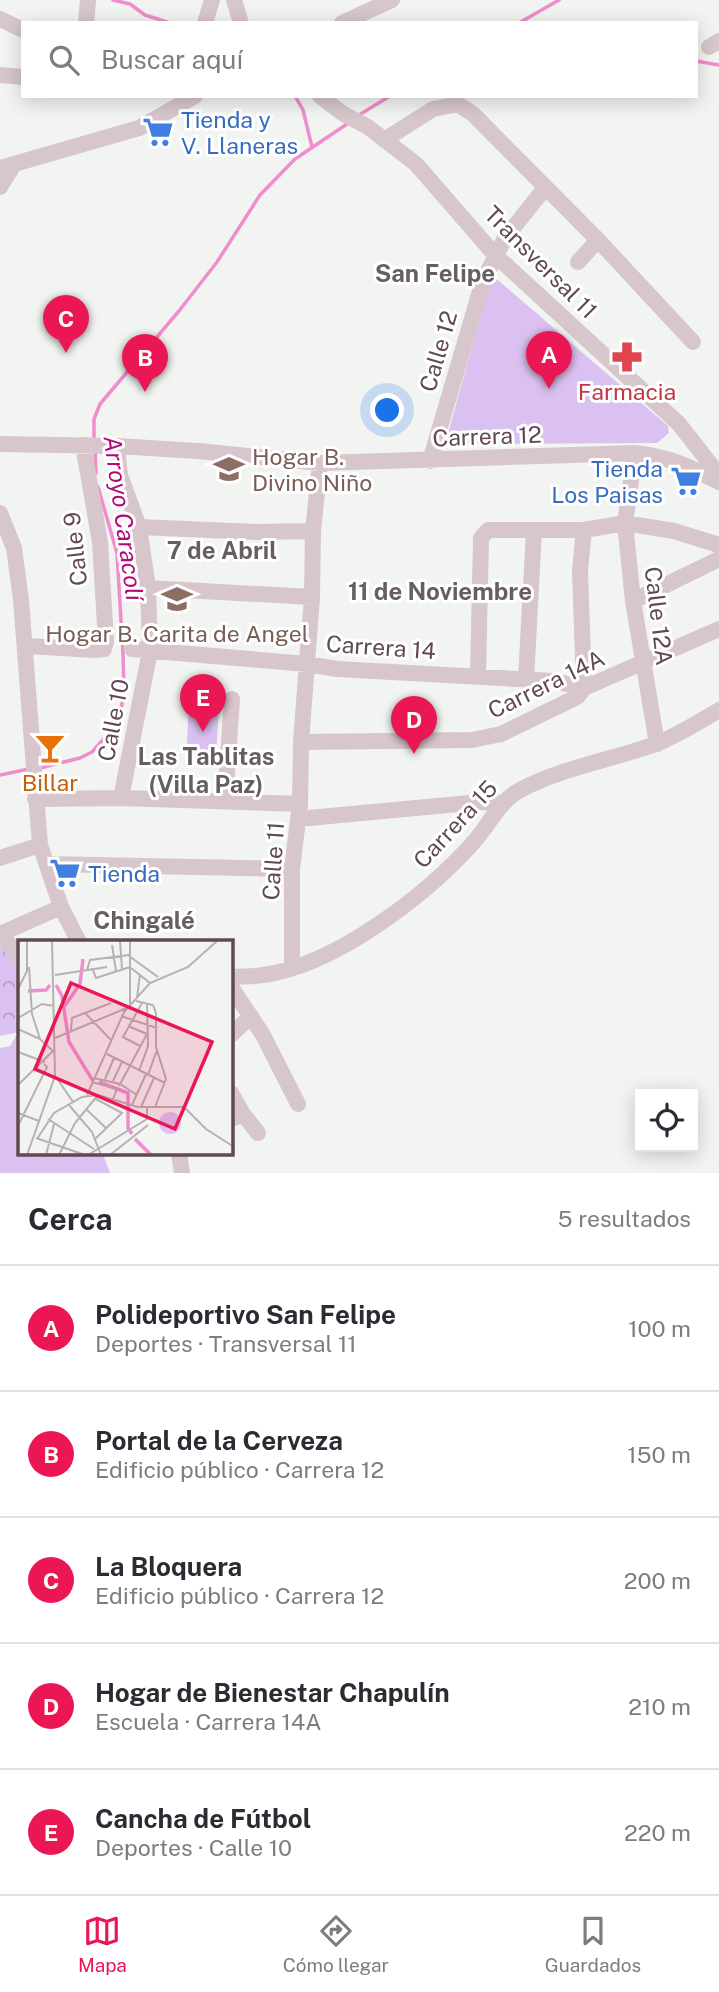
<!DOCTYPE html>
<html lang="es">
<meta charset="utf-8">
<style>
body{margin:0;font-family:"Public Sans",sans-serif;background:#f7f7f7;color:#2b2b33}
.controls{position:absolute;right:21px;bottom:21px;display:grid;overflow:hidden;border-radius:0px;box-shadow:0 4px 18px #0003}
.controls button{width:63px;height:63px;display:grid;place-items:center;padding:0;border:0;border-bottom:2px solid #e1e1e2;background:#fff;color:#2b2b33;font:35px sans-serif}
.you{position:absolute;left:388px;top:411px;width:24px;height:24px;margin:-18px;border:5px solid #fff;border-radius:50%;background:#1a73e8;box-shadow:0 0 0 10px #1a73e833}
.badge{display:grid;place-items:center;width:46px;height:46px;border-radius:50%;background:#eb1654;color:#fff;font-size:23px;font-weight:700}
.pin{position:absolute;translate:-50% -58px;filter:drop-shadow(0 2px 4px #0008)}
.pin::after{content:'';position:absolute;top:37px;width:24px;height:21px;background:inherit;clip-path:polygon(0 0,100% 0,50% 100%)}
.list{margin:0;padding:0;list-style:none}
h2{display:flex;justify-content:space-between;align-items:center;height:91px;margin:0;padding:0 28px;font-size:30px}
h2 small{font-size:23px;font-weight:400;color:#7c7c81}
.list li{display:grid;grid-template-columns:46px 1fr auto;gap:21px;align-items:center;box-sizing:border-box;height:126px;padding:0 28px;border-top:2px solid #e1e1e2}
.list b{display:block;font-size:26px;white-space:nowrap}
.list p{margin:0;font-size:23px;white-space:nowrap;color:#7c7c81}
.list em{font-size:23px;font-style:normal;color:#7c7c81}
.icon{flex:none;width:38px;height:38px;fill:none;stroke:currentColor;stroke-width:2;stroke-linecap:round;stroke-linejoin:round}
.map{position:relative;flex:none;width:719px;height:1173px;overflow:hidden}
.search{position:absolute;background:#fff;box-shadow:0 4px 18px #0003;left:21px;right:21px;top:21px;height:77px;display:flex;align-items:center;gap:18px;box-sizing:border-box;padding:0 24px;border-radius:0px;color:#7c7c81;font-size:26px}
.sheet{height:721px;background:#fff}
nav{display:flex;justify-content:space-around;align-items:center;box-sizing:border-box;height:98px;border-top:2px solid #e1e1e2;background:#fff;font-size:19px;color:#7c7c81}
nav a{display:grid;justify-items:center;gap:4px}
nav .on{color:#eb1654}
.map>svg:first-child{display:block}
.forest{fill:url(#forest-crowns)}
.garden{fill:#dbc1f1}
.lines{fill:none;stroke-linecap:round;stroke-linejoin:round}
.stream{stroke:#ef8dcd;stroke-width:3.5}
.minor{stroke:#d7c6cc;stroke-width:16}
.labels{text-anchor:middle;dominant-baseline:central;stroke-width:6;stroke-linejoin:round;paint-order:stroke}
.shop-label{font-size:23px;fill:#366cbe;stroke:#fff;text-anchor:start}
.street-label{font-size:23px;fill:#614952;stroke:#fff}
.health-label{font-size:23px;fill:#be3a42;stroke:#fff}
.education-label{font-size:23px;fill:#785e54;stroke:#fff;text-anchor:start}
.food-label{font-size:23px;fill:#c56008;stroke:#fff}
.neighbourhood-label{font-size:24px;font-weight:bold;fill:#675e61;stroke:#fff}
.water-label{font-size:24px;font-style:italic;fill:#b40878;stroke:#fff}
.inset-river{fill:none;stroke:#ef8dcd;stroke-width:3.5}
.inset-road{fill:none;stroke:#b8b0b2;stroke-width:2}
.view{fill:#eb1654;fill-opacity:0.15;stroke:#eb1654;stroke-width:3.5}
.inset-edge{fill:none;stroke:#614952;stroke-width:3.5}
</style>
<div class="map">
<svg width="719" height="1173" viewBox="0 0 719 1173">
<defs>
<pattern id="forest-crowns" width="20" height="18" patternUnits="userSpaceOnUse" patternTransform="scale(1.75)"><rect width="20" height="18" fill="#dbc1f1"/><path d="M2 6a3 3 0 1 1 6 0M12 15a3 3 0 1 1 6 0" fill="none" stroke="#b59fc6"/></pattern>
</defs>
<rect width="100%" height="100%" fill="#f2f4f2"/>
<path class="forest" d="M4 944 19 961V1032L0 1036V947Z"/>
<path class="garden" d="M492 275 668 426 669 433 657 443 445 444Z
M189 705 219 706 216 759 186 758Z
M19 1035V1154H103L110 1173H0V1048L10 1046 16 1036Z"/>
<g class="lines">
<path class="stream" d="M113 0 130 4 145 15 170 23
M519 23 559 0
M696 61 719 65
M295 96 303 110 312 147
M359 115 390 96
M94 442V419L100 404 179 311 217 262 260 195 295 159 350 122
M95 449 96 473
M40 768 80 758 92 752 111 731 120 714 124 693 123 655 117 553 98 487
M0 775 29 769"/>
<path class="minor" d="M234 0 241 23
M0 19 23 30
M86 23 88 0
M205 23 212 0
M342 23 392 0
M709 47 719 41
M0 75 23 77
M320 96 342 113 368 127 416 164 495 255 679 424 719 475
M384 140 433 109 458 104 473 114 598 240 693 342
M0 168 139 128 195 96
M0 187 13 166
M578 262 598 240
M0 444 117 446 198 451 320 463 635 453C673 458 685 465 719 482
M117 446 120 475 139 527 148 588 150 651 121 798
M635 453 625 523 633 601 657 744
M430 461 483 281 505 238 545 188
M0 513 14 548 21 600 40 845 61 907 79 942
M139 527 257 532 313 531
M148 588 312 597
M633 601 719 559
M26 646 96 650 104 649 106 642 100 542 83 445
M132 649 307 664 337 669 554 681 584 688 580 571 584 530
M478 676 481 538 488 530H584L625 523 674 531 719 545
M526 679 534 531
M301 742 472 740 501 734 577 697 584 688 719 629
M35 799 121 798 300 804
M225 801 232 699
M298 819 480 802 501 803
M0 858 40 845
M47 864 292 869
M0 934 61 907
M1 934 19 957
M292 968V869L300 804 301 742 312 597 313 531 320 463
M231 977C242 976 253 977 263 975 334 966 425 896 472 844 490 825 498 801 522 789 562 768 610 760 653 745 675 737 699 722 719 710
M231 987 263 1035 298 1104
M231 1035 251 1016
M231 1093 243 1114 231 1119
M243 1114 258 1133
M179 1154 182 1173"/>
</g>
<defs>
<g id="supermarket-bare" transform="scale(2.415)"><path d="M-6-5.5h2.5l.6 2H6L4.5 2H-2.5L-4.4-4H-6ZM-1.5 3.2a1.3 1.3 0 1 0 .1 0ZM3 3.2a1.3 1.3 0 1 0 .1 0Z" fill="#3f7fe0" stroke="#fff" stroke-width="2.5" paint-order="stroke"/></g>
<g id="pharmacy-bare" transform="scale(2.415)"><path d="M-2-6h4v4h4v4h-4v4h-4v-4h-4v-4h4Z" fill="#e0444e" stroke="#fff" stroke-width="2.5" paint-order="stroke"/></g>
<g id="school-bare" transform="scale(2.415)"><path d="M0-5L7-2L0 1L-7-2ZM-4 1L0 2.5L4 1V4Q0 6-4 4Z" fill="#8d6e63" stroke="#fff" stroke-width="2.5" paint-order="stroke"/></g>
<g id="bar-bare" transform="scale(2.415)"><path d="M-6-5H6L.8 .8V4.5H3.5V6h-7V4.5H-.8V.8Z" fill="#e8710a" stroke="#fff" stroke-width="2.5" paint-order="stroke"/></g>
</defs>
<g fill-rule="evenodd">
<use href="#supermarket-bare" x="158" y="132"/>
<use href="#pharmacy-bare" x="627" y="357"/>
<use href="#school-bare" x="229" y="469"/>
<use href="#supermarket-bare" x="686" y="481"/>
<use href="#school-bare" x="177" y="599"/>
<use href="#bar-bare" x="50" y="748"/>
<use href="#supermarket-bare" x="65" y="873"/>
</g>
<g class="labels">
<g class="shop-label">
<text x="181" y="119">Tienda y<tspan x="181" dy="26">V. Llaneras</tspan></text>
<text x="663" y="468" text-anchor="end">Tienda<tspan x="663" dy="26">Los Paisas</tspan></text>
<text x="88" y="873">Tienda</text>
</g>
<g class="street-label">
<text transform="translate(541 262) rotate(45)">Transversal 11</text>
<text transform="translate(438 351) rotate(-74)">Calle 12</text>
<text transform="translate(487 436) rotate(-2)">Carrera 12</text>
<text transform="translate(75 549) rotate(-96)">Calle 9</text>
<text transform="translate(659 616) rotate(83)">Calle 12A</text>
<text transform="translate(381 647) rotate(4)">Carrera 14</text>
<text transform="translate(546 684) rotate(-26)">Carrera 14A</text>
<text transform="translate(113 720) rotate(-79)">Calle 10</text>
<text transform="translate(455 824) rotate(-47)">Carrera 15</text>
<text transform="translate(273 861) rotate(-86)">Calle 11</text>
</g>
<g class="health-label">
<text x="627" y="391">Farmacia</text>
</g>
<g class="education-label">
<text x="252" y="456">Hogar B.<tspan x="252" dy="26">Divino Niño</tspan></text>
<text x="177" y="633" text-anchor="middle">Hogar B. Carita de Angel</text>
</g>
<g class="food-label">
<text x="50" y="782">Billar</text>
</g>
<g class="neighbourhood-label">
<text x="435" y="273">San Felipe</text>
<text x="222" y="550">7 de Abril</text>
<text x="440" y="591">11 de Noviembre</text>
<text x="206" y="756">Las Tablitas<tspan x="206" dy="28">(Villa Paz)</tspan></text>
<text x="144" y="920">Chingalé</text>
</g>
<g class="water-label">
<text transform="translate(124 518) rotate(82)">Arroyo Caracolí</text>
</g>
</g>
<g transform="translate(18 940)">
<rect width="215" height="215" fill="#f2f4f2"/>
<path d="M141 183a11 11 0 1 1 22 0a11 11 0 1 1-22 0Z" fill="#dbc1f1"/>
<path class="inset-river" d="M38 45 44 56 51 102 75 141M10 51 28 50 32 45M46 67 62 44 65 19M81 142 110 153V188L114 194M117 199 133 215"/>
<path class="inset-road" d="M102 1 104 29M94 5 98 31M111 16 140 37M11 27 14 74 22 99M113 28 132 43M69 30 72 20 111 15M75 30 78 38 112 27M37 35 89 27M0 49 9 31V1M119 58 122 34M118 61 135 65 138 73V107L148 139 137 167M112 66V1M67 73 94 101M103 76 139 88M0 78 24 64 36 66M0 89 22 99 36 112M53 90 54 78 93 63M37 98 111 67M122 106 105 97 124 63M0 112 27 122M89 114 147 143M121 131 130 106 129 63M130 135 139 110M38 137 55 162M76 138 102 144 119 155M87 139 96 118M95 141 104 122M74 142 99 149 95 159M0 145 35 111M101 146 129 94 110 86M69 155 106 72 132 43 170 27 199 1M51 165 74 192 83 215M114 165 128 134M123 167 136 138M68 169 89 189M0 173 21 181M30 179 76 209M0 186 29 127 26 124M18 198 67 215M19 199 36 173 64 157 80 155 120 167H166L188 189 216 207M76 200 104 173 78 159M9 215 37 136 34 1M28 215 36 184M41 215 57 183 80 155M70 215 129 179V168M92 215 130 185"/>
<path class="view" d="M53 43 194 102 157 189 17 129Z"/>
<rect width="215" height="215" class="inset-edge"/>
</g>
</svg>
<div class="controls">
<button><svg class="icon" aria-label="locate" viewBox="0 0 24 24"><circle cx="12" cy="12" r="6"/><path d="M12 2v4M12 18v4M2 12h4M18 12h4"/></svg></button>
</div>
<div class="you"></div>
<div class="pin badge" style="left:549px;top:389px">A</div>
<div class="pin badge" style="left:145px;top:392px">B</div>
<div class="pin badge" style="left:66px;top:353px">C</div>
<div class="pin badge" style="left:414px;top:754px">D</div>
<div class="pin badge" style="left:203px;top:732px">E</div>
<div class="search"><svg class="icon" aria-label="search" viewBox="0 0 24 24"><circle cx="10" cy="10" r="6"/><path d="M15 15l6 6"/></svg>Buscar aquí</div>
</div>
<section class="sheet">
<h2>Cerca<small>5 resultados</small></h2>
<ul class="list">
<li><span class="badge">A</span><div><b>Polideportivo San Felipe</b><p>Deportes · Transversal 11</p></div><em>100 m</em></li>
<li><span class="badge">B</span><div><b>Portal de la Cerveza</b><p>Edificio público · Carrera 12</p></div><em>150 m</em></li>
<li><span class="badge">C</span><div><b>La Bloquera</b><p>Edificio público · Carrera 12</p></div><em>200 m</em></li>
<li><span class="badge">D</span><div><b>Hogar de Bienestar Chapulín</b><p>Escuela · Carrera 14A</p></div><em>210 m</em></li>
<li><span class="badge">E</span><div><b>Cancha de Fútbol</b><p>Deportes · Calle 10</p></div><em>220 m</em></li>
</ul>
</section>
<nav>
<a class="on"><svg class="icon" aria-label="map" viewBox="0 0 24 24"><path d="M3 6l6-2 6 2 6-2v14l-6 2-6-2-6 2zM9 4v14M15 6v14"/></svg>Mapa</a>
<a><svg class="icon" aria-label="directions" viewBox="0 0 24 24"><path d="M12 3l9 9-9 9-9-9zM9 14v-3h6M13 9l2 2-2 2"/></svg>Cómo llegar</a>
<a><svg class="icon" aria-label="saved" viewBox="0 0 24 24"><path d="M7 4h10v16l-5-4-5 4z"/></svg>Guardados</a>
</nav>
